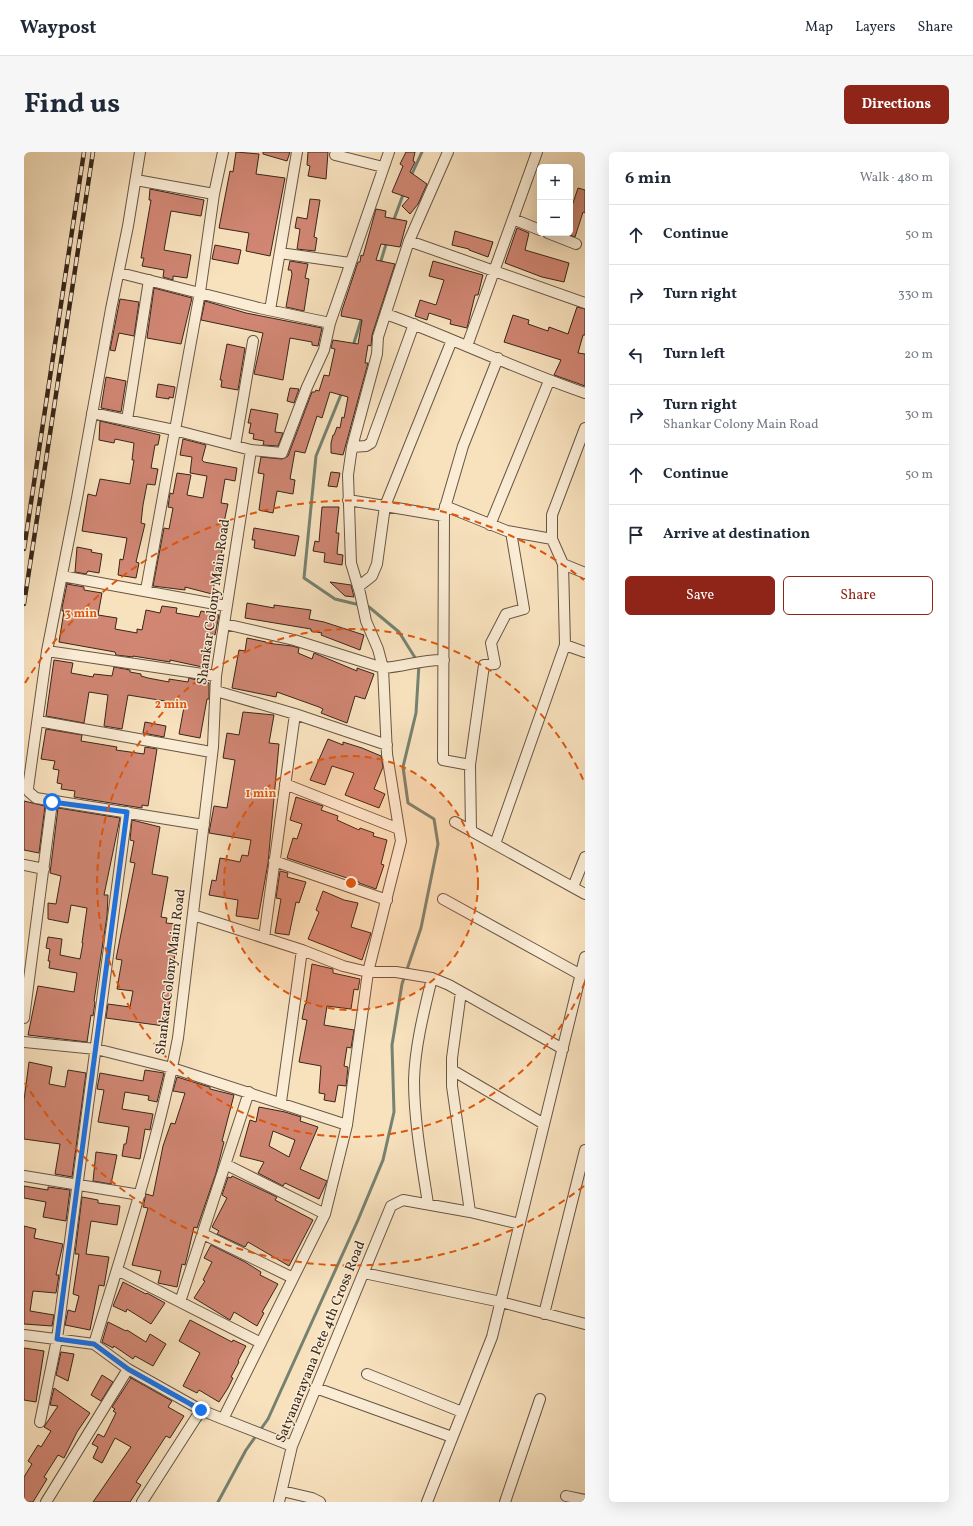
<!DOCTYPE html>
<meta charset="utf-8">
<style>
body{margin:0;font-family:Vollkorn,serif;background:#f6f6f7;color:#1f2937}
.controls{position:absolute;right:12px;top:12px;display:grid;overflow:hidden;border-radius:6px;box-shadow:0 4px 16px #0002}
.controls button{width:36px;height:36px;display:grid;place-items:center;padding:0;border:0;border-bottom:1px solid #e0e1e3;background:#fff;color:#1f2937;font:20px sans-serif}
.stop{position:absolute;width:12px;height:12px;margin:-9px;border:3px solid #1a73e8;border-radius:50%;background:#fff}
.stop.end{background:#1a73e8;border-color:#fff;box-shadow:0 1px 4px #0008}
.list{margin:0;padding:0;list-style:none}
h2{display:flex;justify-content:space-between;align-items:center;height:52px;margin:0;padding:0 16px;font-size:17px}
h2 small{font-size:13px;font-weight:400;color:#747a83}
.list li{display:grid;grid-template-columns:26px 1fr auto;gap:12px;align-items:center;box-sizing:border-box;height:60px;padding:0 16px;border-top:1px solid #e0e1e3}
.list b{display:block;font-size:15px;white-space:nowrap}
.list p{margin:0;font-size:13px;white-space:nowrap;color:#747a83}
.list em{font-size:13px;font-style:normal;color:#747a83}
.actions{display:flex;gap:8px;padding:12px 16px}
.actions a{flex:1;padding:9px 0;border:1px solid #8f2418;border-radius:6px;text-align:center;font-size:14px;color:#8f2418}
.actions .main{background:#8f2418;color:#fff}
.icon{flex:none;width:22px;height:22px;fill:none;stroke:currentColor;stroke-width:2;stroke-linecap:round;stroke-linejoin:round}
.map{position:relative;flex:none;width:561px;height:1350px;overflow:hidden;border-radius:6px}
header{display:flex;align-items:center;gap:24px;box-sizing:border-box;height:56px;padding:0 20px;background:#fff;border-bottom:1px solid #e0e1e3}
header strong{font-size:19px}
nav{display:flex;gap:22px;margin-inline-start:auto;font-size:14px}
.intro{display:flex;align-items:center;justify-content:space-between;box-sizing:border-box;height:96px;padding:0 24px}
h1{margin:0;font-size:28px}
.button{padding:10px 18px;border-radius:6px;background:#8f2418;color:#fff;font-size:14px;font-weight:700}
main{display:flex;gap:24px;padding:0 24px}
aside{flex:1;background:#fff;border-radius:6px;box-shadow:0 4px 16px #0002}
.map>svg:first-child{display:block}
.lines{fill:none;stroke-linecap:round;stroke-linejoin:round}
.stream{stroke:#768271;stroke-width:3}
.building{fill:#d08673;stroke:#38261b;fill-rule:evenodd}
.minor-casing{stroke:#685544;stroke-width:12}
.minor{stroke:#faecd5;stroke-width:10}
.rail-casing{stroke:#38261b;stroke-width:4.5}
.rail{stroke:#faecd5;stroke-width:3;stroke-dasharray:9;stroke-linecap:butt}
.route{stroke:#1a73e8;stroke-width:5}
.ring{fill:none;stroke:#df560d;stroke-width:2;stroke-dasharray:7 5}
.labels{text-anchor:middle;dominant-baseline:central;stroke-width:3;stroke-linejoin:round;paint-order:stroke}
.street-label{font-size:14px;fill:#38261b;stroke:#faecd5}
.centre{fill:#df560d;stroke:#faecd5;stroke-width:2}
.ring-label{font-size:12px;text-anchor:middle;font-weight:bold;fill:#df560d;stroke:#faecd5;stroke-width:3;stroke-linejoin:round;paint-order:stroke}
</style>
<header>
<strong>Waypost</strong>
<nav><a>Map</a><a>Layers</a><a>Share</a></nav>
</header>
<div class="intro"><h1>Find us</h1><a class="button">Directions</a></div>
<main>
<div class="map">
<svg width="561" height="1350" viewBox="0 0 561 1350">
<rect width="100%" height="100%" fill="#f8e2be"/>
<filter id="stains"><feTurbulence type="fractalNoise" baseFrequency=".005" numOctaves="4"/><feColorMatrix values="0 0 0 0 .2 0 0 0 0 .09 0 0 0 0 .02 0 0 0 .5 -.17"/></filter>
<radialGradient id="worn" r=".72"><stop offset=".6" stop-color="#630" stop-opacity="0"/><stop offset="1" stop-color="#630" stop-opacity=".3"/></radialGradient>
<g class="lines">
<path class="stream" d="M387 24 398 0
M369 70 380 40
M356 112 363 89
M329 194 338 165
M318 240 292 304 280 426 311 447 336 453
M194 1350 222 1298 244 1267 334 1068 359 1008 370 960 368 893 378 832 397 776 414 692 410 667 384 651 379 615 392 561 395 512 375 480 345 455 341 454"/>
</g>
<path class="building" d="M212 0 235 2 232 22 261 26 246 104 222 99 225 81 195 76 206 19 209 20Z
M239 0H266L263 9 239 2Z
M284 0H304L302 27 284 24 286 14 283 13Z
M382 0H391L389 9 391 10 386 20 403 32 394 52 386 62 378 54 385 46 368 40 379 14 376 12Z
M554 36 561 38V61L559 60 551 85 546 83V60Z
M126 37 180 48 177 64 147 59 140 98 167 103 163 126 149 124V128L139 125 140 118 118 114 120 106H117L127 48H125Z
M286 47 296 48 290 85 293 86 291 99 273 97 276 77 271 76 273 65 283 67Z
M352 57 362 59 361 65 383 69 376 95 357 92 352 108 371 112 348 183 347 194 344 193 341 211H344L319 303 307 301V291L309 283H310L313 275 316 276 318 265 320 266 324 245 306 240 298 266 293 264 281 301 271 299 266 327 271 328 269 342 253 339 249 361 235 358 240 322 234 321 237 305 258 307 264 304 288 240H291L292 238 295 239 300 223 305 224 311 197 307 196 309 188 334 192 338 168 317 164 318 158 334 110H336L337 103 339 104Z
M493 76 505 81 501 98 545 111 540 130 518 125 481 111Z
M431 79 469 90 464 105 445 98V97L428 93Z
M191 93 217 98 214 112 188 107Z
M266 109 284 112 281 126 285 127 280 159 262 155 268 122 267 118H264Z
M409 109 459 123 454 143H451L443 176 426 172 427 168 405 161 403 168 391 164 396 148 412 153 420 128 405 124Z
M130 136 168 146 157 192 123 186Z
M96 147 115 150 110 184 95 181 91 199 86 198Z
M181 149 222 161 298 176 294 194 288 193V190L266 186 259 228 230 222 239 181 177 168Z
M553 155 561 157V183H559L554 201 561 202V234L530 223 537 208 480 190 489 163 505 168 504 172 524 179 525 175 544 182Z
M203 192 221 196 214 238 197 235 198 228H196Z
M82 225 102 229 97 260 77 256Z
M134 232 151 235 149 246 145 245V247L132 245Z
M266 236 275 237 270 251 263 249Z
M227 257 254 262 251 280 259 281 254 294 239 293 240 289 229 287 230 282 225 281 227 271H224Z
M76 269 136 283 134 293H131L127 316 134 317 131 333 123 332 119 353 117 371 121 372 112 410 115 411 112 426 94 423 96 407 99 408 103 386 58 379 64 342 72 344 76 327 106 332 110 308H108L110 291 91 287 90 291 75 288Z
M159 287 182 293 178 308 180 310 213 316 211 329 201 327 197 351 204 352 196 389 200 390 188 442 161 435V438L129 434 140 376 145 377 149 356 144 355 146 341 149 342 153 321 167 323 163 343 179 346 183 324 166 321 168 305 156 303Z
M307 320 316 321 313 335 304 334Z
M298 355H315L312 381H315L313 402 319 403 318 413 300 410 301 401 289 399 291 389 295 390Z
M230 376 275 384 271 404 230 396 231 388H228Z
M53 395 68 398 67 400 78 402 75 421 64 419 62 422 51 420Z
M306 430 327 433 330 445 321 444Z
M43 432 60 435V438L78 441 74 463 93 466 91 477 113 481V477L118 478 122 458 136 461 138 454 153 456 152 461 175 465 177 459 195 463 191 483 188 482 183 516 146 508V510L109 504V505L92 503 91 500 35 490 40 459H38V456Z
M223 451 250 456V453L287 458 285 467 300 470 340 483 336 498 297 483 298 481 287 479V477L221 466Z
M223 486 242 490V491L268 494 275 496 274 501 288 507 290 501 333 519V516L350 522 341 547 331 544 323 571 297 561 299 557 295 555 253 540 252 545 208 536 215 498 221 499Z
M30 508 49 511 47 521 69 525 70 522 88 524 90 515 106 518V520L117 522V524L124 526 145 530V527L164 530 165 526 185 531V547H183L176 586 155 582 160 555 141 552V549L104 543 98 577 80 574 84 543 65 540 60 571 22 564Z
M219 560 250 563 245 591 255 592 244 711 234 767 212 764 214 748 185 743 188 728 192 729 196 706 216 710 218 703 224 704 227 688 185 681 190 654 203 656 211 608 199 606 203 581 215 583Z
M121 570 142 574 140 585 119 581Z
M22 577 58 583 57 589 93 595 92 598 120 602 121 595 133 597 124 654 118 653V656L50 645 51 639 37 637 38 632 33 631 35 618 29 617 31 609 17 607Z
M304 587 319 593V590L338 596 357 604 359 615 350 637 361 642 355 656 321 643 330 621 308 614 301 633 286 628Z
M272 645 299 654 297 658 314 664 313 668 335 678 336 676 350 681 349 684 363 688 357 712 360 713 352 737 335 731V730L263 706 269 686 273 687 278 672 266 668Z
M0 649 21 654 15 701 0 698Z
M34 656 96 666 80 743H84L83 764 70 849 71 850 69 864 67 863 63 890 4 883 14 834 50 840 53 821 25 816 26 809H24L26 797 22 796 24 785 38 787 36 803 56 807 59 791H58L63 756 47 753 44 771 24 767V751L32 752 37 724 26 721Z
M108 668 136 675 128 722 144 725 137 765 143 766 142 771 152 772 148 796H152L145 841H148L140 874 82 866 84 852 106 855 109 839 93 837 98 808 92 807 111 711 106 710 110 689 106 688Z
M256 719 264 721 263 725 282 730 275 751 272 750 265 783 251 781 257 747 252 746Z
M299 739 320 748 334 751 327 775 347 781 338 808 284 787 295 760 292 758Z
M288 812 309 817V821L336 827 334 838 330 837 327 857 303 854 300 873 330 878 327 896 323 895 320 914 324 915 322 934 314 933 311 950 300 948 301 942 295 941 297 914 275 910 283 868 278 867 281 852H282Z
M5 910 28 915 25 932 41 935 44 918 62 921 48 1025 31 1022 36 992 0 987V948Z
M121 918 140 921 133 950 124 948 125 944 101 940 98 957 129 962 126 978 121 977 116 1007 98 1004 100 992H102L105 975 74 970 80 938 73 937 76 921 119 929Z
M153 925 182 934 186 935V937L210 943 198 989 200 990 192 1021 173 1076 170 1075 164 1101 161 1113 158 1112 153 1135 134 1131 137 1119 108 1113 124 1056 119 1055 122 1042 129 1044 139 994 147 971 151 972 161 941 149 939Z
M235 955 261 960 277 965 276 969 294 975 276 1017 303 1029 295 1047 261 1031 259 1034 234 1021 240 1010 216 1004 226 968 232 970ZM249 979 271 988 265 1005 245 994Z
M72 1000 93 1003 87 1032 69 1029Z
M208 1024 253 1045 251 1048 289 1068 265 1114 224 1090 221 1095 193 1082 195 1079 188 1075 203 1046 198 1043 204 1025 207 1026Z
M0 1034 24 1038V1035L46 1038 42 1069 19 1065 22 1050 0 1046Z
M58 1045 74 1048V1051L96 1054 93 1073 67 1069 62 1102 85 1105 80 1134 75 1133 66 1178 41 1173 44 1158 51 1160 55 1144 49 1142 55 1102H51Z
M0 1074 12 1077 10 1086 39 1092 32 1123H35L32 1141 9 1139 6 1159 30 1163 28 1174 0 1172Z
M187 1093 221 1110 237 1120 236 1123 254 1132 238 1160 240 1161 233 1174 210 1160 206 1168 170 1146 181 1129 179 1128 188 1110 180 1106Z
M99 1130 122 1142 123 1141 141 1151 127 1172 103 1157 102 1160 89 1154Z
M166 1168 208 1190 209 1188 222 1194 214 1209 215 1210 207 1225 209 1226 204 1236 195 1250 175 1238 173 1241 159 1234 176 1201 155 1189Z
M84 1170 102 1179 103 1178 122 1190 126 1182 142 1192 129 1214 111 1204 109 1207 90 1194 89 1196 78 1190Z
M0 1196 20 1199 12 1250 0 1248Z
M37 1200 50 1202 44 1229 32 1223Z
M78 1223 89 1230 77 1249 67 1243Z
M107 1226 148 1249 144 1255 160 1264 146 1286 142 1284 112 1330 117 1333 106 1350H69L107 1295 91 1286 78 1311 69 1306 74 1295 68 1292 74 1282 80 1285 92 1261 89 1259 91 1257 88 1255Z
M30 1236 66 1261 53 1280 40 1306 34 1303 20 1325 23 1327 9 1350H0V1325L8 1312 4 1309 14 1293 17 1295 27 1279 20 1275 34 1254 26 1253Z"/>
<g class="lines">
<g class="minor-casing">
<path id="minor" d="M116 0 104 74 87 157 53 346 23 499 4 636 5 640 12 646 180 673
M311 3 359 15
M112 28 190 42
M489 67 516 78
M524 81 552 92
M385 89 561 151
M256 101 326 111
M96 121 235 156 306 171
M246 158 273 0
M362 162C429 186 493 218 561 241
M443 194 513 0
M103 268 125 128
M211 294 229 189
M328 295 342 294 347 291 390 172
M227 298 258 301 283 235 300 198 306 171 365 0
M324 348 361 354 353 412 348 424 334 435
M421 354 483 379 528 387
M420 364 361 354 428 188
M466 373 525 229
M539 412 561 421
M38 424 202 454
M122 438 176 140 190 42 199 0
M201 472 270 488 359 516C380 515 399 507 420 508
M541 493 561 500
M23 499 192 524
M192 539 271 562
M14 569 187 600
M446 613 460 513 471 512 467 491 482 462 500 457 487 380
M261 632 375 677
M431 670 561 742
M447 679 446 613 419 608 420 359 439 294 474 206
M471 692 541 493 539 412 528 387V363L561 276
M250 709 363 748
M0 713 20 717
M549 735 561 705
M419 747 557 823
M169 763 278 798 319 814 344 820H372L408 826C400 859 391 894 390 928 390 969 398 1012 404 1052
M240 786 271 562 363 593
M408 826 425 833 539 897
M437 840 428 906V934L446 1060
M0 866 28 650
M0 890 72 897 148 916 323 973
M428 918 520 972
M257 950 278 798
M203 1013 301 1062
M0 1024 116 1043
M179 1082 269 1126
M93 1118 237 1191
M340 1121 477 1150 561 1172
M156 1150 225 940
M520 1162 561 998
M0 1183 70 1192
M104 1217 177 1258
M343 1222 438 1260
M292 1236 428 1285
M199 1267 268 1294
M16 1270 33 1187 103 660
M258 1339 288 1346 296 1350
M542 1344 561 1348
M22 1350 104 1217 70 1192C101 1091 134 990 154 886L189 595 192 524 227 298 150 278 68 261
M118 1350 177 1258 199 1267 301 1062 323 973 344 820 377 689 363 602 359 516 354 497 342 469 336 441 327 411 324 323 328 295 353 202 354 185 385 89 424 0
M255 1350 268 1294 367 1054 379 1048 446 1060 496 1072
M403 1350 468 1185 561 805
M481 1350 516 1247"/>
</g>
<use href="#minor" class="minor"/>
<g class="rail-casing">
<path id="rail" d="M0 397 60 0
M0 452 69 0"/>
</g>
<use href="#rail" class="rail"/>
</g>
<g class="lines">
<path class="route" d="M28 650 103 660 33 1187 70 1192 104 1217 177 1258"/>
</g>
<circle cx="327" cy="731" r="127" fill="#df560d" fill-opacity=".12"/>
<g class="ring">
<circle cx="327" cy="731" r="127"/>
<path d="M561 830A254 254 0 1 1 561 632"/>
<path d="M560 1034A382 382 0 0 1 1 931M1 531A382 382 0 0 1 560 428"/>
</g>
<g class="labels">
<g class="street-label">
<text transform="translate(190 450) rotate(-82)">Shankar Colony Main Road</text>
<text transform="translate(147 820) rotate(-83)">Shankar Colony Main Road</text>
<text transform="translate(297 1190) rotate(-68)">Satyanarayana Pete 4th Cross Road</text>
</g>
</g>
<circle cx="327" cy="731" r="6" class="centre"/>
<g class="ring-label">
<text x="57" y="465">3 min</text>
<text x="147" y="556">2 min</text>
<text x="237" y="645">1 min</text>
</g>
<rect width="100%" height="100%" filter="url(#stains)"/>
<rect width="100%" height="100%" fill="url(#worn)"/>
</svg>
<div class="controls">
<button>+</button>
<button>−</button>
</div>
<div class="stop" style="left:28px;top:650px"></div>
<div class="stop end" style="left:177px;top:1258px"></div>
</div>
<aside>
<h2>6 min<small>Walk · 480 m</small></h2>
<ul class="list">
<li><svg class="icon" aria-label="ahead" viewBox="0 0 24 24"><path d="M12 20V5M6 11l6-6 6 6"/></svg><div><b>Continue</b></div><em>50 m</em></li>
<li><svg class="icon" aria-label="right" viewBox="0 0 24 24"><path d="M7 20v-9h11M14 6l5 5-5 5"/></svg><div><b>Turn right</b></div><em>330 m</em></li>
<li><svg class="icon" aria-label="left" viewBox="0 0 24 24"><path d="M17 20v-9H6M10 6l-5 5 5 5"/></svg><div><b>Turn left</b></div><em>20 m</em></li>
<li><svg class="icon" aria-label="right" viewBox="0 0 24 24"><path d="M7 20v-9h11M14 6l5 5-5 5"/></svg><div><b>Turn right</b><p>Shankar Colony Main Road</p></div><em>30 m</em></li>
<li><svg class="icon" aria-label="ahead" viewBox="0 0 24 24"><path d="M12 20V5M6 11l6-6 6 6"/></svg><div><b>Continue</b></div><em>50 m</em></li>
<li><svg class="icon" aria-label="arrive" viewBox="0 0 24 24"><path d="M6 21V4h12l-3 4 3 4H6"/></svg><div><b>Arrive at destination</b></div></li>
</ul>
<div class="actions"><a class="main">Save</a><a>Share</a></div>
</aside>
</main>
